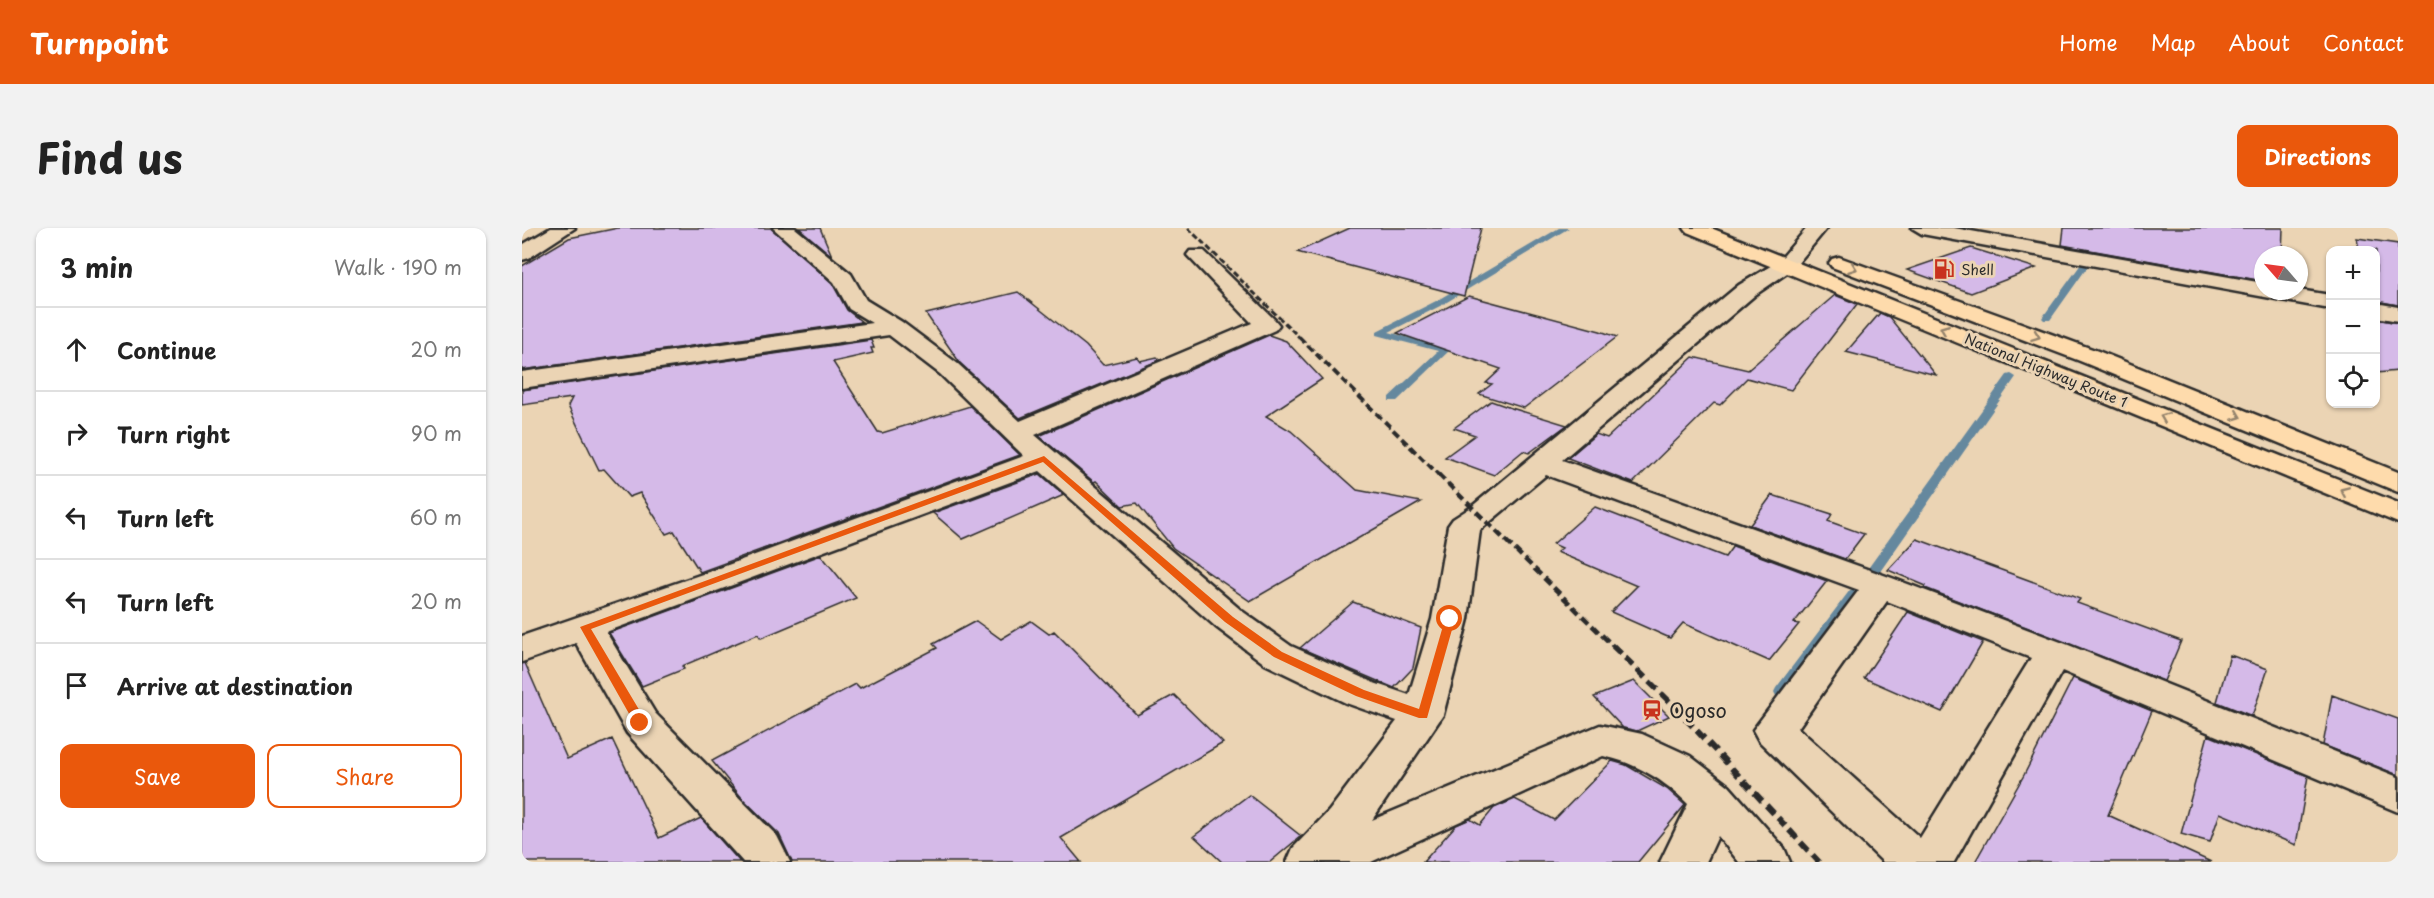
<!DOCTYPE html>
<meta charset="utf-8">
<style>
body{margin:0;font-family:"Playpen Sans",sans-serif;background:#f2f2f2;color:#222}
.controls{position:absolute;right:18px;top:18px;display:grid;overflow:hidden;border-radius:12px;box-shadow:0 2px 4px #0004}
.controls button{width:54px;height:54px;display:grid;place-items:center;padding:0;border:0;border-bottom:2px solid #e0e0e0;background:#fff;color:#222;font:30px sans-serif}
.compass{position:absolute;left:1732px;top:18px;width:54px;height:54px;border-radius:50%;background:#fff;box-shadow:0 2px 4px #0004;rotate:298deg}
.stop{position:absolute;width:18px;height:18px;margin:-14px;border:4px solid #ea580c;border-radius:50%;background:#fff}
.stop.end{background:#ea580c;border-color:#fff;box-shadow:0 2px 6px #0008}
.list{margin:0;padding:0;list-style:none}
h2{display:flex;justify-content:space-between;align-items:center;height:78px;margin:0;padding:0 24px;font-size:26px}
h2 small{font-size:20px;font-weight:400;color:#767676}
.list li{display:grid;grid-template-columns:39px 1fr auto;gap:18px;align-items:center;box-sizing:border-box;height:84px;padding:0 24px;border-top:2px solid #e0e0e0}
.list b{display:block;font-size:22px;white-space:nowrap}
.list em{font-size:20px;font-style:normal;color:#767676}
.actions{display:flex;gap:12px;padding:18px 24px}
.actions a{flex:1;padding:14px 0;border:2px solid #ea580c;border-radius:12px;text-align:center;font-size:21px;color:#ea580c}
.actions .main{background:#ea580c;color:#fff}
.icon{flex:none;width:33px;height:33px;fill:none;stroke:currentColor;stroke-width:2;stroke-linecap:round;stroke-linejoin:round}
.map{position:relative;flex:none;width:1876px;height:634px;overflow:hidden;border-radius:12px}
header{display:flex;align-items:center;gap:36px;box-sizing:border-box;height:84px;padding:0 30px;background:#ea580c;color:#fff}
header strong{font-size:28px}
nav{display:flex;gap:33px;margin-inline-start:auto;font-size:21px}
.intro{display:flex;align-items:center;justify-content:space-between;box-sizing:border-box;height:144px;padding:0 36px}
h1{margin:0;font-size:42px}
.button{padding:15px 27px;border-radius:12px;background:#ea580c;color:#fff;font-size:21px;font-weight:700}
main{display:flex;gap:36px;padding:0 36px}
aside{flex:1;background:#fff;border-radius:12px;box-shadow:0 2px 4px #0004}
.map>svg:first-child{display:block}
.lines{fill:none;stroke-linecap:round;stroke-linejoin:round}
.stream{fill:#65889e;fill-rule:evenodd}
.building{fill:#d5bae8;stroke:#2b2b2b;stroke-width:1.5}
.minor-casing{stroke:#2b2b2b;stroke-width:5}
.highway-casing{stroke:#2b2b2b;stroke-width:5}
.minor{fill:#ebd4b4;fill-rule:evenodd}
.highway{fill:#fedbac;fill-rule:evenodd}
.rail-far3{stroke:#2b2b2b;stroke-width:3;stroke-dasharray:6 3;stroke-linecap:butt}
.rail-far2{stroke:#2b2b2b;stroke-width:4;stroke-dasharray:8 4;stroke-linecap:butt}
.rail-far1{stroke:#2b2b2b;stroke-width:4.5;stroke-dasharray:9 4.5;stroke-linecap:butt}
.rail{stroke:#2b2b2b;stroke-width:6;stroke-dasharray:11 6;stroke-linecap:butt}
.oneway{stroke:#94836c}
.route{fill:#ea580c}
.labels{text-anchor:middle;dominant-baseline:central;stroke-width:6;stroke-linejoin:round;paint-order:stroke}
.far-poi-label{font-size:14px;fill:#2b2b2b;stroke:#ebd4b4;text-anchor:start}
.far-street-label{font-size:14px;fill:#2b2b2b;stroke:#ebd4b4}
.near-poi-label{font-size:20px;fill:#2b2b2b;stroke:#ebd4b4;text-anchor:start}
</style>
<header>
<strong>Turnpoint</strong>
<nav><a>Home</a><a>Map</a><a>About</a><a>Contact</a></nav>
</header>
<div class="intro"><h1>Find us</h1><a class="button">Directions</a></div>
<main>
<aside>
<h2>3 min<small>Walk · 190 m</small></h2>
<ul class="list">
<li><svg class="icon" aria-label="ahead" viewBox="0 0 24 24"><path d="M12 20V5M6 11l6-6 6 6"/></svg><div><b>Continue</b></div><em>20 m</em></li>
<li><svg class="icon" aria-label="right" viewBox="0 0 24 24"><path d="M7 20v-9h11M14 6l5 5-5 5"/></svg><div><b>Turn right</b></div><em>90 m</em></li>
<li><svg class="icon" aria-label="left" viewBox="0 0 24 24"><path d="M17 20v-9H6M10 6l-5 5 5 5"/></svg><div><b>Turn left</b></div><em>60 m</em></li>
<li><svg class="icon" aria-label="left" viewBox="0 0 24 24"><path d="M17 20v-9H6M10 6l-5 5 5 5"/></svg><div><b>Turn left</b></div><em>20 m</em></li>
<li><svg class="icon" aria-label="arrive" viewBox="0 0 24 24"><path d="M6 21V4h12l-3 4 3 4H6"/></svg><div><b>Arrive at destination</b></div></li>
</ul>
<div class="actions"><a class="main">Save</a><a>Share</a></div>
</aside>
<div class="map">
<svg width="1876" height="634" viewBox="0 0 1876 634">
<rect width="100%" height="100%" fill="#ebd4b4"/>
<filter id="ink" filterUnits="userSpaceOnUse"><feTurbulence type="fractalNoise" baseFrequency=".0167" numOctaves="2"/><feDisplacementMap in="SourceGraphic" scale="12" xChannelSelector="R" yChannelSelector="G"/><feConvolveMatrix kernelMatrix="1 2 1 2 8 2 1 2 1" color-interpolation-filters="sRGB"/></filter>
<g filter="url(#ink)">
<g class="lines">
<path class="stream" d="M1037 0H1047L920 77 867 104 928 122 875 173H867V169L916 123 855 107V103L914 73Z
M1562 32 1569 34 1528 92H1522L1520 90Z
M1489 146 1494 149 1357 345H1347L1345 342 1347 339 1485 147Z
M1333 361 1340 365 1266 468H1254L1252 464 1254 460 1328 362Z"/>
</g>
<path class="building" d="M96 0H249L310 55 325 82 340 94 0 142V38L47 10Z
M277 0H298L310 28Z
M828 0H959L942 68 775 24Z
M1542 0H1761L1760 27H1741V53L1540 17Z
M1835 10 1876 16V77L1854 73V22H1837Z
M1449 20 1514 40 1449 65 1385 42Z
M496 64 564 118 581 137 615 129 618 133 635 129 638 132 498 190 438 135 404 86Z
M1313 67 1335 76 1269 162 1225 150 1198 177 1192 175 1111 255 1046 230 1074 206 1085 210 1171 129 1226 142Z
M947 68 1078 103 1095 109 1002 180 957 166 970 156 964 155 979 141 875 105Z
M1358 85 1367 89 1414 147 1324 124Z
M1854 91 1876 95V143L1854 145Z
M747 107 764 113 800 151 744 188 769 203 835 262 899 274 728 373 651 320 615 275 600 278 574 253 572 254 517 208Z
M349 112 352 120H349L351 125 311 134 356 204 360 205 448 178 498 227 178 344 152 303 144 306 118 265 107 269 82 241 77 242 46 178 50 170 0 177V162Z
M969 173 986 179 1045 197 1007 225 1001 223 972 247 923 229 953 207 932 200Z
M518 246 542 267 441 311 411 285Z
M1250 267 1310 286 1306 293 1342 306 1323 331 1228 297Z
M1073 279 1203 329 1211 318 1305 353 1272 395 1277 396 1247 433 1161 395 1148 410 1089 384 1115 358 1035 324 1040 320 1031 316Z
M1395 311 1558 371 1555 375 1659 413 1642 453 1403 360 1404 358 1366 342Z
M299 327 334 370 239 410 236 406 160 438 162 441 120 458 87 405Z
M831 374 899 400 891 440 872 460 778 420Z
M1386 384 1461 414 1420 484 1342 450Z
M454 393 479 411 509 393 527 406 532 403 615 487 652 467 701 515 539 610 559 634H270L257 606 220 570 190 533 334 456 338 460 415 420 411 416Z
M1708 427 1746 441 1730 488 1695 474Z
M3 435 45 531 90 511 137 610 179 590 218 634H0V436Z
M1551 450 1630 483 1586 587 1689 634H1453L1502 547Z
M1112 453 1147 488 1115 503 1101 500 1072 469Z
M1810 467 1876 491V547L1801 517Z
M1686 507 1786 548 1774 617 1698 585 1688 614 1659 606Z
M1090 533 1104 537 1145 561 1163 577 1116 634H901L934 597 948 591 958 597 972 580 993 571 1032 592Z
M727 567 779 608 748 634H700L672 608Z"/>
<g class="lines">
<g class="minor-casing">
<path id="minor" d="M29 0H53L7 30 0 32V17Z
M251 0H273L329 46 344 72 380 94 436 136 498 193 730 95 665 27 668 23H682L753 92 757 97 753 102 513 207 720 383 769 418 852 455 887 467 910 391 926 298 931 291 948 280 1217 57 1257 33 1285 0H1305L1271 41 1233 67 1040 232 1370 350 1544 416 1876 549V584L1540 443 1432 634H1361L1237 513 1231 502 1337 362 1024 247 958 302 946 391 921 487 850 592 1078 497 1120 506 1168 528 1207 558 1262 620 1268 634H1217L1196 608 1184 634H1138L1166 576C1142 552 1115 535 1081 528L849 634H765L771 620 807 583 875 493 824 475 743 436 694 399 518 243 84 404 133 485 255 608 268 634H221L105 505 54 415 0 434V408L195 341 502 228 418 146 367 107 0 160V144L350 95 327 81 312 54ZM1365 373 1509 430 1398 610 1276 500Z
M1390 0H1432L1741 55V63L1777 62 1808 67V81L1400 6Z
M1854 75 1876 79V93L1854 89Z"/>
</g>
<g class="highway-casing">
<path id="highway" d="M1162 0H1189L1876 275V295L1165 4Z
M1317 29 1576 123 1876 244V264L1558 133 1310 39 1307 35 1310 31Z"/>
</g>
<use href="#minor" class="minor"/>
<use href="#highway" class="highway"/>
<path class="rail-far3" d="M666 0 778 110"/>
<path class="rail-far2" d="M777 109 918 248"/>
<path class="rail-far1" d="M916 246 1093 420"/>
<path class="rail" d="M1091 418 1150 476 1297 634"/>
</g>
<defs><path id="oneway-chevron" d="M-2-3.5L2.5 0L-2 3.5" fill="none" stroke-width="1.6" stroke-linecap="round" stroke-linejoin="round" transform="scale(1.5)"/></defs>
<g class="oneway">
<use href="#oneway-chevron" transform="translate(1331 40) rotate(20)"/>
<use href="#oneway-chevron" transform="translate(1422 101) rotate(-158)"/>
<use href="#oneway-chevron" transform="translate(1514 108) rotate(20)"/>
<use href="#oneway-chevron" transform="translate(1715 188) rotate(22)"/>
<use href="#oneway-chevron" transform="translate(1642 189) rotate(-158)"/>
<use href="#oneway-chevron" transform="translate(1822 263) rotate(-157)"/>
</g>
</g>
<path class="route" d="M522 228 711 389 760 424 842 462 897 481 923 391 932 389 933 391 905 490H897L834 468 752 429 703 394 521 234 69 401 125 495 123 498H114L58 399Z"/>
<defs>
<g id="fuel-bare" transform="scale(1.62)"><path d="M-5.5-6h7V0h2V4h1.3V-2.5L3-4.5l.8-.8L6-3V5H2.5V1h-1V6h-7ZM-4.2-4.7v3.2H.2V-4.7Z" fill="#c8321e" stroke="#ebd4b4" stroke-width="2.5" paint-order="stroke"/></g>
<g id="station-bare" transform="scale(1.62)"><path d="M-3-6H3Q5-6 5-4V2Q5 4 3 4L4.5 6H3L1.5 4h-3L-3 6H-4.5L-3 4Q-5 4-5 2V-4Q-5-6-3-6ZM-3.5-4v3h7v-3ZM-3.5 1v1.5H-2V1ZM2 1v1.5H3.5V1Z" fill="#c8321e" stroke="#ebd4b4" stroke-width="2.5" paint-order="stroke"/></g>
</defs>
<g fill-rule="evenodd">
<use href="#fuel-bare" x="1422" y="41"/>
<use href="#station-bare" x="1130" y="482"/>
</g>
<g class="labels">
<g class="far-poi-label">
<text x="1439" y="41">Shell</text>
</g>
<g class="far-street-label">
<text transform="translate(1524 142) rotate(22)">National Highway Route 1</text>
</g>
<g class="near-poi-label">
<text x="1147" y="482">Ogoso</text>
</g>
</g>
</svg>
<div class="controls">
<button>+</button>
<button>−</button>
<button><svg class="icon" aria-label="locate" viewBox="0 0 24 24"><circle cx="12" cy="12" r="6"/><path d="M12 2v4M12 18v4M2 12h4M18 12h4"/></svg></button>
</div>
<svg class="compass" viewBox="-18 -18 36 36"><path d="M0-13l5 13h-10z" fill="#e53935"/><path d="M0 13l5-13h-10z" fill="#767676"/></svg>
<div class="stop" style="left:928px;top:391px"></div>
<div class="stop end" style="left:118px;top:495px"></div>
</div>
</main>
